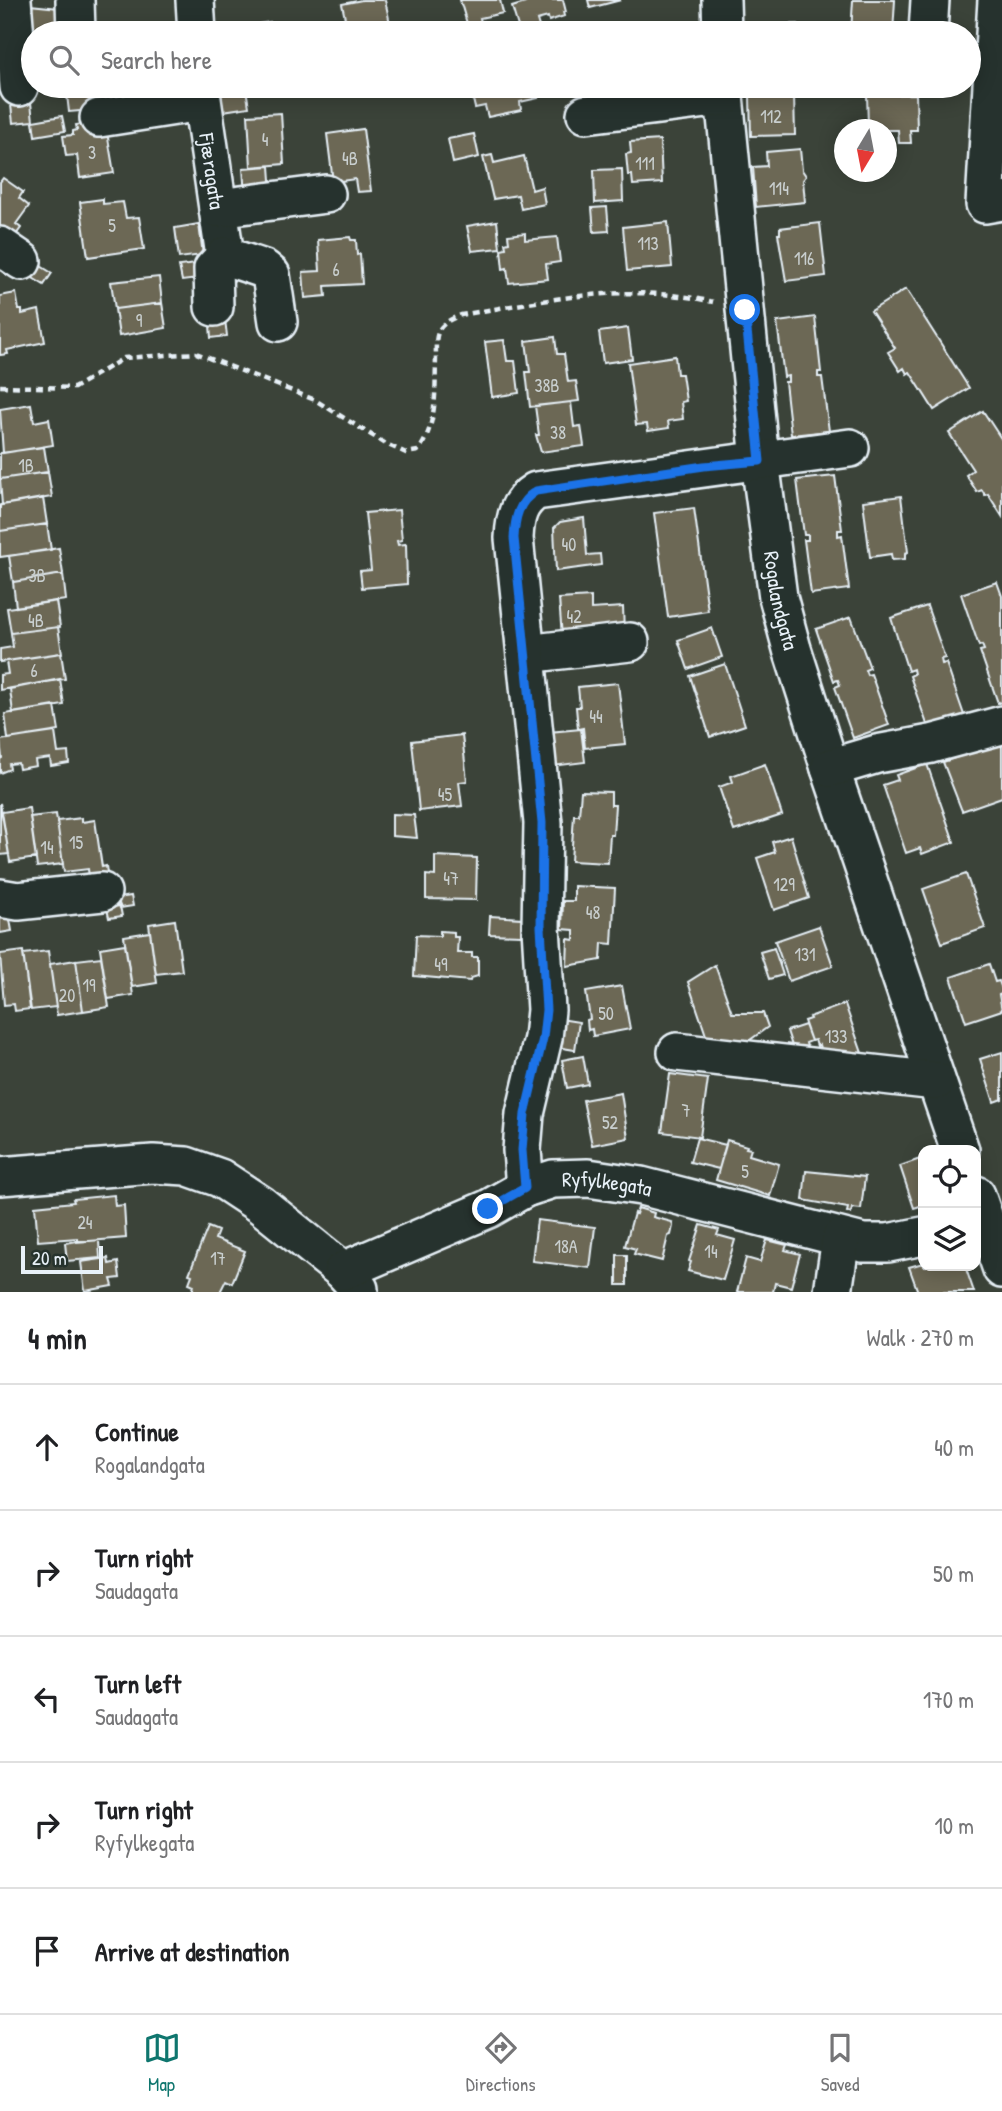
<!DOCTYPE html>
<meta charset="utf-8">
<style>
body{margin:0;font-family:"Patrick Hand",sans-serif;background:#f2f2f2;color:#202124}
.controls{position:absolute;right:21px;bottom:21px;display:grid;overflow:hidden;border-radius:14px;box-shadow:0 4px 18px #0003}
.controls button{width:63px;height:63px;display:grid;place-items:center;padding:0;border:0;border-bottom:2px solid #e0e0e0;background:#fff;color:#202124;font:35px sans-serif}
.compass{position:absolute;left:834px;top:119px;width:63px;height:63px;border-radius:50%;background:#fff;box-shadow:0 4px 18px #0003;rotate:190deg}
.scale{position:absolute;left:21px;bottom:18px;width:82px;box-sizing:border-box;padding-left:7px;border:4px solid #e8f1f8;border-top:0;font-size:19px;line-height:24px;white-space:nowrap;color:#e8f1f8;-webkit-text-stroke:5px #26332d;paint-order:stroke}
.stop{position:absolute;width:21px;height:21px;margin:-16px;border:5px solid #1a73e8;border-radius:50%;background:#fff}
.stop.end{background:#1a73e8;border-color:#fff;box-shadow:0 2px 7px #0008}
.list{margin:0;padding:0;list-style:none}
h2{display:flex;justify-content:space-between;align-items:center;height:91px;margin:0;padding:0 28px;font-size:30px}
h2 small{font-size:23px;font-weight:400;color:#757577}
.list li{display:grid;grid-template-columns:46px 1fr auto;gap:21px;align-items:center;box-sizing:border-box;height:126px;padding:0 28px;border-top:2px solid #e0e0e0}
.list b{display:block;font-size:26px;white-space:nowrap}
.list p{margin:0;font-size:23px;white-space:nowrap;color:#757577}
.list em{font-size:23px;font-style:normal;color:#757577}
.icon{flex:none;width:38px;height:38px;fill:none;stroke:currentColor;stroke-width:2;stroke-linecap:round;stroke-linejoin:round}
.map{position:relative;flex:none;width:1002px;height:1292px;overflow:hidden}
.search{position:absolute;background:#fff;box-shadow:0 4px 18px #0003;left:21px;right:21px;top:21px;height:77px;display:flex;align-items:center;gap:18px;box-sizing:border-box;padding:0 24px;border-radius:38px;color:#757577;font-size:26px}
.sheet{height:721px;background:#fff}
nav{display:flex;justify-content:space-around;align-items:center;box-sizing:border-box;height:98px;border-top:2px solid #e0e0e0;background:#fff;font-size:19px;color:#757577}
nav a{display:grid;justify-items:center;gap:4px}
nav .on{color:#0f766e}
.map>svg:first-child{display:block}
.building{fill:#6c6855;stroke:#e8f1f8;stroke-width:2}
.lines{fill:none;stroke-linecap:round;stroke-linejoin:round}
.minor-casing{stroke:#e8f1f8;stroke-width:42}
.path{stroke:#e8f1f8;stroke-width:4.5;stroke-dasharray:7 5;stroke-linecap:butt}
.minor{stroke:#26332d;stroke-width:37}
.route{stroke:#1a73e8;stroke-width:9}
.labels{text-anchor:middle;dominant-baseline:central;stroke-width:5;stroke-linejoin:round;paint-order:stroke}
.number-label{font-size:18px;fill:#c9cfcf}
.street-label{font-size:21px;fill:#e8f1f8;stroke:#26332d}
</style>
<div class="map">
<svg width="1002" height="1292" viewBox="0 0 1002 1292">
<rect width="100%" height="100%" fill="#3b4339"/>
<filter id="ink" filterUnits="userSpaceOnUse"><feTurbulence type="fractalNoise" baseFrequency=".0143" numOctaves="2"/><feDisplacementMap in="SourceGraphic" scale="14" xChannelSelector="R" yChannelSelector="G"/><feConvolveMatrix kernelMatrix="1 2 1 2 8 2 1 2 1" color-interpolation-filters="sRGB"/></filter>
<g filter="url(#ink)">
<path class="building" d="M362 0H385L392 33H348L342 4Z
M460 0H500L503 13 480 18 481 23 468 27Z
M524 0H563L566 12H563L564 16 549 21 548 17 537 20 541 33H520L512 7 525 3Z
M588 0H621L590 8Z
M853 0H895L893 33H851Z
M30 5 68 9 66 33H33V49Z
M270 22 274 33H237L236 28Z
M798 24 799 33H759V25Z
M105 26 147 29V32L153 33H104Z
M66 86H88L91 110 69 112Z
M481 86H535L538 98 520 102 521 110 488 117 485 106 475 108 471 91 482 88Z
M624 86H659V91H624Z
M246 89 249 107 223 111 221 92Z
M30 93 33 121 13 123 10 96Z
M916 94 917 130H910L911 143H899L898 130H877V124L868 125 867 95Z
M794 95 795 135 751 136 750 96Z
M281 113 284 164 251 167 248 115Z
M62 116 65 131 35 136 33 121Z
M91 123 106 126 114 173 80 178 77 155 66 156 63 136 73 135V131L77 130 76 125Z
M363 129 371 191 357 192 355 179 333 182 327 134Z
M474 134 479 157 453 163 448 139Z
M660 140 662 183 633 185 632 175H628L626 154 631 153 630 142Z
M800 149 802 170 806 176 803 180 805 202 756 207 753 167 767 166 766 152Z
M492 155 494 163 524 156 532 190 542 187 545 204 521 209 518 195 493 199 483 157Z
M270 166 272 194 245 196 243 168Z
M622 169 623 201 595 203 594 170Z
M3 178 23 192 19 198 29 206 16 224 21 228 13 239 0 231V182Z
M103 199V204L123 202 126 218 139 217 144 249 88 257 80 202Z
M607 207 609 231 594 232 592 208Z
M497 221 500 248 472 251 467 226Z
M668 222 672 267 627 271 623 227Z
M820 223 826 276 786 281 778 234H780V228Z
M199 224 203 255 179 258 175 228Z
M525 233V240L557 237 560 262 546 264 548 279 509 283 507 268 503 269 501 249 506 248 505 243 509 242 508 235Z
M350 237 351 240H356L357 255 360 254 362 284 325 286 326 296 305 298 303 272 320 271 318 240Z
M31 260 52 273 44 285 23 272Z
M204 263 206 278 182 281 179 266Z
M159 277 162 303 115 309 111 282Z
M906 289 969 388 934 410 910 372 907 374 904 368 900 371 888 352 895 348 871 311Z
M16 293 19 310H22V314L39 310 45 342 7 350 8 354 0 355V296Z
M162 303 166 328 119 336 115 309Z
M224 311 227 336 211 338 209 313Z
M815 317 821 372H818V377H822L829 431 791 435 785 382H788V376L784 377 777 322Z
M628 328 632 359 603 363 599 332Z
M555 337 557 354H564L568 382 576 381 579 401 530 407 526 372H530L526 341Z
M504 340 507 361H515L519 393 492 397 485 342Z
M675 356 677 374H682L686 401 681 402 683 419 668 421 669 428 648 431 647 424 636 425 628 363Z
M571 402 574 427 581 426 584 446 541 452 536 435H539L535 406Z
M31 404 34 422 49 419 53 445 3 453 0 409Z
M983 411 1002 440V516L988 494 985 495 982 490 977 492 966 475 973 470 949 433Z
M44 447 48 472 0 479V453Z
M48 472 52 497 2 505 0 479Z
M835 476 842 530H838V536L842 535 849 589 811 594 804 540H808V535H804L797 480Z
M901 496 908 552 905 553V559L892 560 891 554 870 557 863 501Z
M43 498 47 524 0 531V505Z
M694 508 708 611 668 617 654 513Z
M399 510 402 540 397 541 398 545 406 544 407 584 362 588 360 571 371 570 365 513Z
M584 518 587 555 600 554 601 565 556 571 554 528 560 522Z
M47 524 51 550 0 557V531Z
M59 548 63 574 13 582 9 556Z
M63 574 66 600 16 607 13 582Z
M997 582 1002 596V702L998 703 980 651 984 650 982 645 979 646 961 594Z
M591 597V609L623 607 624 632 562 637 559 599Z
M56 601 60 627 11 633 7 608Z
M927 606 945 658 941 659 942 664 946 663 964 715 928 727 910 676 914 674 913 669 908 671 891 618Z
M851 617 870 668 865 670 867 675 871 674 889 725 853 738 835 687 840 685 838 680 834 681 816 629Z
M58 627 62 653 0 662V649L13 647 11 633Z
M712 628 722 657 688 669 678 640Z
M61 653 65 679 0 690V675L8 674 6 661Z
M725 664 745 725 710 737 690 676Z
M60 679 64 705 13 713 10 689Z
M618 683 625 744 585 748 583 728 578 729 576 707H580L578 687Z
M55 706 59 731 8 739 5 714Z
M581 729 585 762 553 766 549 732Z
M55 732 58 753 68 752 69 763 51 766 50 758 35 760 36 766 19 769 18 763 9 764 10 769 0 773V759L2 758 0 740Z
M462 735 467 781 459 782 462 806 419 811 412 741Z
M1002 742V797L962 811 943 762Z
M765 764 782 815 734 831 719 787 733 782 731 776Z
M927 764 954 842 922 854 920 848 906 853 883 785 898 780 896 775Z
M581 791 611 792V805H615L613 835H610L608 863 571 861 574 815H579Z
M0 803 9 854 0 855Z
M29 808 36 858 10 862 2 812Z
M56 814 63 864 37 867 30 817Z
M392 814 414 815 417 838 392 836Z
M82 818V822L95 820 102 867 106 866 108 880 90 883 88 869 64 872 57 821Z
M791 836 809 898 774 910 757 858 775 852 772 842Z
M435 856 477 858 476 900 426 899V875L435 876Z
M966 874 985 928 942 943 923 889Z
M574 886 615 888 612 944 602 943 601 960 567 966 568 939 574 940V930L562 929 563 901H574Z
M131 896 133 906 120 908 118 898Z
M120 906 122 916 109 918 107 908Z
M9 914 12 931 0 933V916Z
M490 916 522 918 521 935 489 934Z
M175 920 182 971 156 974 149 924Z
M819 926 833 966 789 981 775 941Z
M440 931 454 932V937H458L457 953H472V957H478V976L471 978 470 981 414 976 416 935 440 936Z
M150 932 157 983 132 987 124 936Z
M125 944 133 995 108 999 100 948Z
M774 948 783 975 769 979 760 952Z
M23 951 30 1009 15 1011 14 1004 4 1005 0 954Z
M48 951 56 1007 31 1010 23 954Z
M101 957 109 1007 83 1011 76 960Z
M76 960 83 1011 57 1015 50 964Z
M989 964 995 982 999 981 1002 989V994L999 995 1002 1010 966 1022 951 977Z
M715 965 732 1013H763L768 1027 743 1045 710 1047 688 982Z
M622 986 630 1029 593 1036 592 1029 588 1030 587 1020 590 1019 586 992Z
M845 1004 862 1053 826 1066 819 1045 817 1046 815 1040 811 1041 804 1021 810 1019 809 1017Z
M554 1018 579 1022 575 1050 550 1046Z
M805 1025 811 1041 806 1043 808 1050 795 1055 787 1031Z
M1002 1052V1099L994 1102 980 1059Z
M583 1056 588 1084 567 1088 562 1060Z
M670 1074 708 1079 700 1137 662 1132Z
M621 1093 628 1138 592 1145 583 1100Z
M697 1138 726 1145 719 1169 690 1162Z
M727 1140 747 1146 746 1148 751 1149 749 1155 779 1164 770 1196 716 1180Z
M923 1158V1205L914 1208 900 1166Z
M806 1171 865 1177 861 1209 852 1208 851 1213 847 1212 848 1208 803 1200Z
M114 1195 115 1206 124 1205 126 1238 77 1242V1238L38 1241 35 1206 74 1202 73 1199Z
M638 1208 654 1213 653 1217 672 1222 673 1226 671 1235 668 1236 662 1261 634 1254 636 1249 625 1246 634 1213 636 1214Z
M537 1220 595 1227 590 1268 532 1261Z
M701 1225 719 1230 717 1235 735 1240 723 1280 688 1271 691 1262 689 1261Z
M208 1227 218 1231 215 1239 245 1251 232 1283 226 1280 220 1292H192L194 1285 189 1283 192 1275 189 1274Z
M767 1240 787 1245 785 1250 800 1254 791 1287 775 1283 773 1292H737L746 1258 760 1262Z
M77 1241H99L100 1258 67 1261 65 1243Z
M617 1255H627V1285H617Z
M108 1258 109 1264 118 1262 120 1278 111 1279 113 1286 85 1291 81 1262Z
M923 1263V1266H965L974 1292H918L909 1267Z"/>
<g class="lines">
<g class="minor-casing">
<g id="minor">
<path d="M12 0 19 87"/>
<path d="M75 0 76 33"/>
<path d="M195 0 197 33"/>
<path d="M721 0 722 33"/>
<path d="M997 0 985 204 1002 201"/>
<path d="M928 33 930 0"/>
<path id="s1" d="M200 86 225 256"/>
<path id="s2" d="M723 86 760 461 778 597 792 649 830 768 960 1150"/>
<path d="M586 114 724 97"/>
<path d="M99 118 201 102"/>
<path d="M218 208 326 194"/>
<path d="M0 246 22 261"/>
<path d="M214 307 213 269 225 256 264 269 271 275 278 322"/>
<path d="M526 654 630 642"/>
<path d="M830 768 877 754 931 744 1002 725"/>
<path d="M0 898 18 901 102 892"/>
<path d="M677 1052 936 1081"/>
<path d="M0 1176 153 1164 186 1166 220 1178 261 1205 343 1271 359 1289"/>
<path d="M525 1188 522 1150 525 1114 543 1038 546 1010 541 927 543 823 514 538C515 518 518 502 536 491 641 476 746 463 850 448"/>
<path d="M976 1195 1002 1269"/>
<path id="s3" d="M343 1271 488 1209 525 1188 553 1179 588 1178 641 1186 863 1243H888L923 1236"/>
<path d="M833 1292 841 1238"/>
</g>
</g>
<path class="path" d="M0 386 74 388 124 358 196 353 315 400 386 444 406 453 418 451C438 424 435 389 436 357 436 348 435 338 439 330 444 322 453 318 461 315 544 300 630 282 713 302"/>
<use href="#minor" class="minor"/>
</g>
</g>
<g class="lines" filter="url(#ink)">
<path class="route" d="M488 1209 525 1188 522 1150 525 1114 543 1038 546 1010 541 927 542 823 514 538C515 518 518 502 536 491L704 466 760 461 745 310"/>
</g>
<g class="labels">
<g class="number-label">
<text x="771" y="116">112</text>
<text x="265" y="139">4</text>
<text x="92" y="152">3</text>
<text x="350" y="158">4B</text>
<text x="645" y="163">111</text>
<text x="779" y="188">114</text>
<text x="112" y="225">5</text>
<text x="648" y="243">113</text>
<text x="804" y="258">116</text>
<text x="336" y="269">6</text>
<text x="139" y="320">9</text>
<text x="547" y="385">38B</text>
<text x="558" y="432">38</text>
<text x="26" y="465">1B</text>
<text x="569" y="544">40</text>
<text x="37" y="575">3B</text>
<text x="574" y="616">42</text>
<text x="36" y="620">4B</text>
<text x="34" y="670">6</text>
<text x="596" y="716">44</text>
<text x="445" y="794">45</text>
<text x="76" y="842">15</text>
<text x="47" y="847">14</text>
<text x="451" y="878">47</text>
<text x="784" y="884">129</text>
<text x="593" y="912">48</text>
<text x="805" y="954">131</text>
<text x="441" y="964">49</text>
<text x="89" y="985">19</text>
<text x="67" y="995">20</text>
<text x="606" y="1013">50</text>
<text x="836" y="1036">133</text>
<text x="686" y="1110">7</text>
<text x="610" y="1122">52</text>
<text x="745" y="1171">5</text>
<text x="85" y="1222">24</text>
<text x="566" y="1246">18A</text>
<text x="711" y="1251">14</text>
<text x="218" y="1258">17</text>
</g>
<g class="street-label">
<text stroke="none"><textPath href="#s1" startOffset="86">Fjæragata</textPath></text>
<text stroke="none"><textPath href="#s2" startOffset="518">Rogalandgata</textPath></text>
<text stroke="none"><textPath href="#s3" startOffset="284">Ryfylkegata</textPath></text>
</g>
</g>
</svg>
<div class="controls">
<button><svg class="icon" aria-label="locate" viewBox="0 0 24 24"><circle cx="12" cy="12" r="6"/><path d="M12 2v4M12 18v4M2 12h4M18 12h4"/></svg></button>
<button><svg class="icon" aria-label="layers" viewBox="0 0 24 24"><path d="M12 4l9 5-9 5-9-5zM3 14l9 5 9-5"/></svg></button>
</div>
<svg class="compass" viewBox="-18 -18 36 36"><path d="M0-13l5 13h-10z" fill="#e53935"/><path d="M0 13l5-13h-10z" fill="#757577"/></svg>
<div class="scale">20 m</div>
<div class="stop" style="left:745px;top:310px"></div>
<div class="stop end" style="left:488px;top:1209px"></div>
<div class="search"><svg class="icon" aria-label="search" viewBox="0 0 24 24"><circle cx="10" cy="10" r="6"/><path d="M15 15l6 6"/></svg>Search here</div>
</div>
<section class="sheet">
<h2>4 min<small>Walk · 270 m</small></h2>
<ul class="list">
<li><svg class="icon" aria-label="ahead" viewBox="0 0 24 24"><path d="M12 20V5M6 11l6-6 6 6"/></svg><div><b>Continue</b><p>Rogalandgata</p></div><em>40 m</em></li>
<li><svg class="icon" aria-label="right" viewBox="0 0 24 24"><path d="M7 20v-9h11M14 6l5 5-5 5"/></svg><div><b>Turn right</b><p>Saudagata</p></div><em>50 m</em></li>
<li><svg class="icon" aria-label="left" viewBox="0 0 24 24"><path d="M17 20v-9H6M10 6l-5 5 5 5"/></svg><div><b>Turn left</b><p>Saudagata</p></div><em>170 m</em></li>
<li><svg class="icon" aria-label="right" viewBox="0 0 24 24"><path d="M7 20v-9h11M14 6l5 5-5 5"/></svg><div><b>Turn right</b><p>Ryfylkegata</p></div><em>10 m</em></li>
<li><svg class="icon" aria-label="arrive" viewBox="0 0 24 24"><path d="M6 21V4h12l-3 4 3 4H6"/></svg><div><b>Arrive at destination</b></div></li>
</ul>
</section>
<nav>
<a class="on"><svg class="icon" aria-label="map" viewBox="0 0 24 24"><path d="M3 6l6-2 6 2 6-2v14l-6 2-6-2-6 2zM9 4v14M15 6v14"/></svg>Map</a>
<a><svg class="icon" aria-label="directions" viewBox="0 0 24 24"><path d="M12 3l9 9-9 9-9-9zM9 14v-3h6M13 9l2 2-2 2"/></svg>Directions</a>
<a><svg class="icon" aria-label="saved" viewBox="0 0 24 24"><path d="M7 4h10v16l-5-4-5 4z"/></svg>Saved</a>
</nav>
